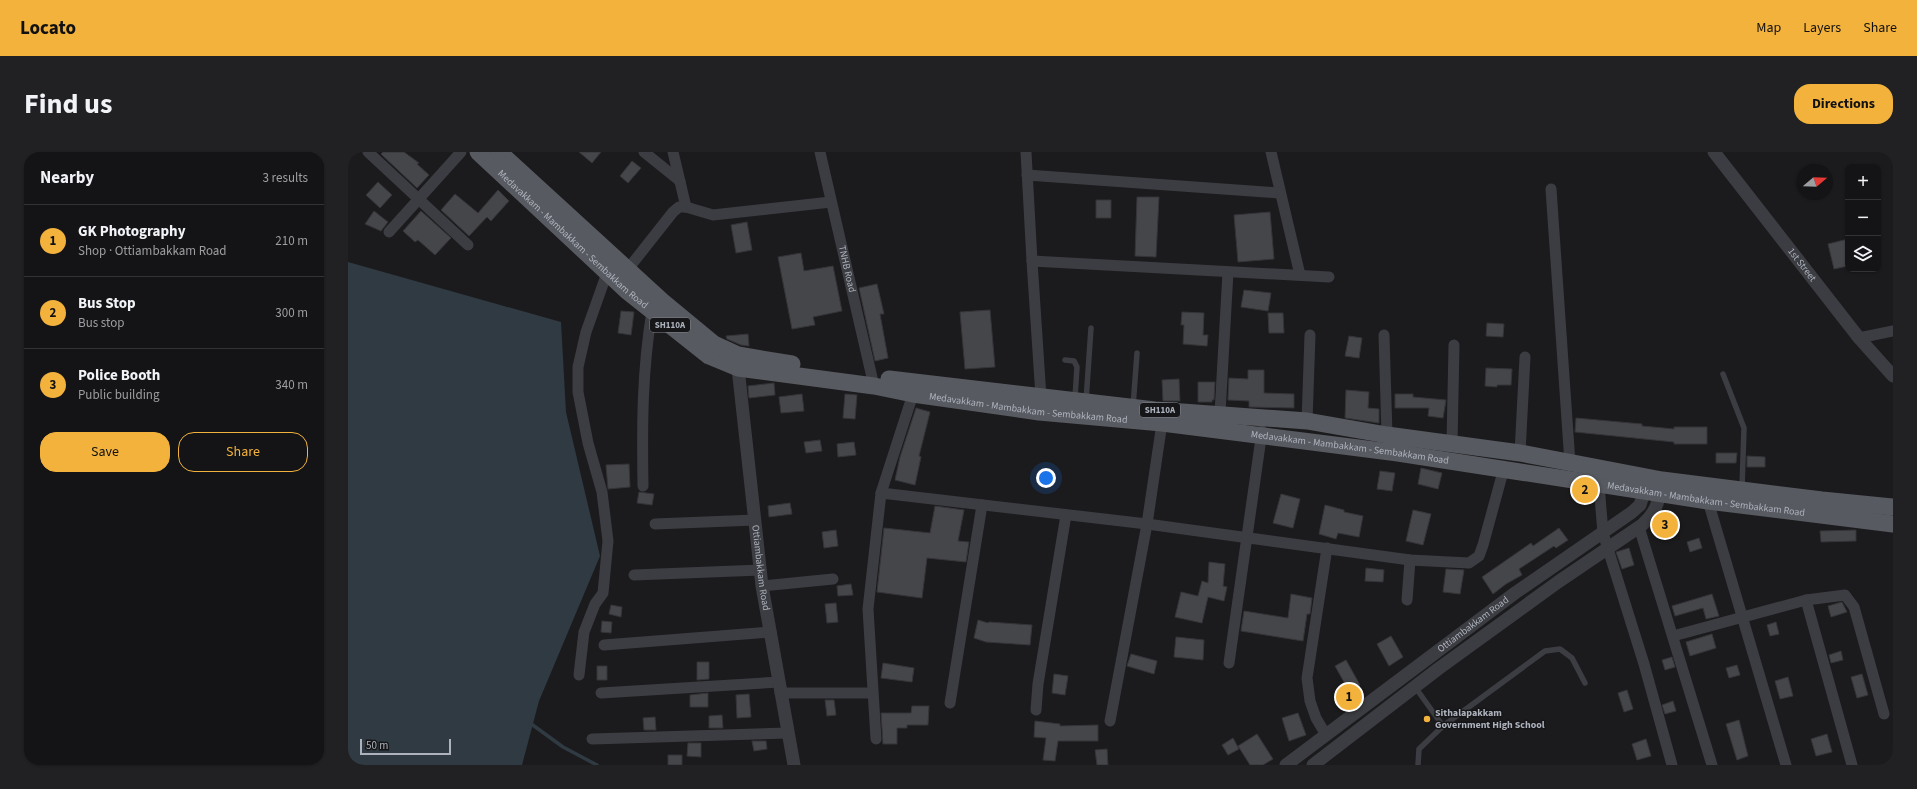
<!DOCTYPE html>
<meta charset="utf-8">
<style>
body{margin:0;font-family:"Source Sans 3",sans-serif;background:#212123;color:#f1f3f6}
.controls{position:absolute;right:12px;top:12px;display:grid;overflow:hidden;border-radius:8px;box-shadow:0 1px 3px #0004}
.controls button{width:36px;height:36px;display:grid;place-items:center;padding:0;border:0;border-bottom:1px solid #333335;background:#141416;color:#f1f3f6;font:20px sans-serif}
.compass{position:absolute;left:1449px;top:12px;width:36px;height:36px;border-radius:50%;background:#141416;box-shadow:0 1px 3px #0004;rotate:71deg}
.scale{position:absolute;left:12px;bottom:10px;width:91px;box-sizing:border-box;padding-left:4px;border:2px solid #adb2bc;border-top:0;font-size:11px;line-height:14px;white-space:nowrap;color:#adb2bc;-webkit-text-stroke:3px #161618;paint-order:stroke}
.you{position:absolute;left:698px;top:326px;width:14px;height:14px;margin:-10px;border:3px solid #fff;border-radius:50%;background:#1a73e8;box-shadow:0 0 0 6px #1a73e833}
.badge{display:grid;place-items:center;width:26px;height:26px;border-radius:50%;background:#f3b23c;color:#111;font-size:13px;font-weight:700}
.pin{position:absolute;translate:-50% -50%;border:2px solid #fff;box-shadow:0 1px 4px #0006}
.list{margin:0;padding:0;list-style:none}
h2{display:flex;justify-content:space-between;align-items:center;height:52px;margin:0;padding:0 16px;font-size:17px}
h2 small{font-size:13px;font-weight:400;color:#9d9ea1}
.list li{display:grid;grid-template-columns:26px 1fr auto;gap:12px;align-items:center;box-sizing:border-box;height:72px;padding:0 16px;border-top:1px solid #333335}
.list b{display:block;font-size:15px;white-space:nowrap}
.list p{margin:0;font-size:13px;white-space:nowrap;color:#9d9ea1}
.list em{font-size:13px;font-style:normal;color:#9d9ea1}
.actions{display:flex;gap:8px;padding:12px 16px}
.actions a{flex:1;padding:9px 0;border:1px solid #f3b23c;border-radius:16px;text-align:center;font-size:14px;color:#f3b23c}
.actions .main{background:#f3b23c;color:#111}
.icon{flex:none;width:22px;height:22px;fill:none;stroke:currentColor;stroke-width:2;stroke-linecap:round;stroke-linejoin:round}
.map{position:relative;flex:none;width:1545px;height:613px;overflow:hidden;border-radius:16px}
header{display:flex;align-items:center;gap:24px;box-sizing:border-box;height:56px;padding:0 20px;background:#f3b23c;color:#111}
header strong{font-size:19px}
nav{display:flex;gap:22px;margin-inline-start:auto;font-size:14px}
.intro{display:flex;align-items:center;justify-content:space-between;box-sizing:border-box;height:96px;padding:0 24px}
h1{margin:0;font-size:28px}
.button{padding:10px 18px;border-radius:16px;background:#f3b23c;color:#111;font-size:14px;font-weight:700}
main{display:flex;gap:24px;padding:0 24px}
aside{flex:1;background:#141416;border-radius:16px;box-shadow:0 1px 3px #0004}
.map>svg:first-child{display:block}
.water{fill:#303a42}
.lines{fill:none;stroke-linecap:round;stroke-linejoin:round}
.stream{stroke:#303a42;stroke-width:3.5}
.building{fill:#45464a;stroke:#353539}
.service{stroke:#3c3d42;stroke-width:5.5}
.minor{stroke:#3c3d42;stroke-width:11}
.tertiary{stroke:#3c3d42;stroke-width:13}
.primary{stroke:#585a61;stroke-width:17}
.poi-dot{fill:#f3b23c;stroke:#161618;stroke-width:1.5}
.labels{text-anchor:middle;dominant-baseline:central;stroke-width:3;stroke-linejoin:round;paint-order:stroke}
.shield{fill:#161618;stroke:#80838b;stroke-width:1}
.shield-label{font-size:9px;font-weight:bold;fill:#adb2bc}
.street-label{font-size:10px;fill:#adb2bc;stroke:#161618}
.poi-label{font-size:10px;font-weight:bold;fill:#adb2bc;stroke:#161618;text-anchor:start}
</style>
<header>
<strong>Locato</strong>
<nav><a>Map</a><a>Layers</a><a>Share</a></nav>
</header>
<div class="intro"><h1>Find us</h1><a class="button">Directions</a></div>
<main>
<aside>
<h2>Nearby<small>3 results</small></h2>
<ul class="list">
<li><span class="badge">1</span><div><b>GK Photography</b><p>Shop · Ottiambakkam Road</p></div><em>210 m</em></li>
<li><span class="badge">2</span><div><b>Bus Stop</b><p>Bus stop</p></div><em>300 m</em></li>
<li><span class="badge">3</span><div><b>Police Booth</b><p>Public building</p></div><em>340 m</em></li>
</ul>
<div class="actions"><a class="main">Save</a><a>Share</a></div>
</aside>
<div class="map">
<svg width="1545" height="613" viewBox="0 0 1545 613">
<rect width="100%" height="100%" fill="#1b1b1d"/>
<path class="water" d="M0 110 213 170 218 260 252 404 191 549 174 613H0Z"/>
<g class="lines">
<path class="stream" d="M182 571 215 595 249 613"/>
</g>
<path class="building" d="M35 0H56L71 11 69 12 81 23 69 36 33 2Z
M231 0H253L244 11Z
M284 9 293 16 280 31 272 24Z
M30 30 44 43 32 56 18 43Z
M150 38 161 49 143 69 139 65 121 84 93 58 107 42 130 61Z
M789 45H811L808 105 787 104Z
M748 48H763V66H748Z
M26 59 40 70 33 79 17 72Z
M73 59 103 86 87 103 70 88 67 90 55 79Z
M922 60 926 107 890 110 886 63Z
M399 70 404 98 388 101 383 73Z
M1500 87V114L1486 117 1480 92Z
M453 101 456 119 485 114 494 159 465 165 467 173 444 177 430 105Z
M529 132 536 162H532L540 206 527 209 511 136Z
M896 138 923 141 920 159 893 155Z
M642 158 647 215 617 217 612 160Z
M273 159 286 160 283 183 270 181Z
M834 160 856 161 855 183H860L859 194 835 192 836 173H833Z
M920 161H935L936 181H921Z
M1139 171 1156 172 1155 185 1138 184Z
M400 182 401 194 393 193 379 187 378 184Z
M1001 184 1014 186 1011 206 997 204Z
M1138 216 1164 217 1163 233H1149V235L1137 234Z
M900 218H916V241L946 242V256L901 255V249L880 248 881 226 900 227Z
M831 227 832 249H815L814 228Z
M850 230H867L866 248H864V250H850Z
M426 231 427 243 401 246 400 234Z
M998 238 1021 240 1020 256 1031 257V271L997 266Z
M454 242 456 259 433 261 431 245Z
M497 242 509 243 507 267 495 266Z
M1047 242H1065V245L1098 248 1095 266 1080 264 1081 256H1047Z
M568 256 582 260 571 304 573 305 567 333 547 328 552 305Z
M1228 266 1294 272V274L1326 277V275H1359V292H1326V290L1227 280Z
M472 288 474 299 458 301 456 290Z
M506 290 508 303 490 305 489 292Z
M1368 301H1389L1388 311H1368Z
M1399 304 1417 305V315H1399Z
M281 312 282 335 260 337 258 313Z
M1073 316 1094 321 1090 337 1070 332Z
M1032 319 1047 321 1044 339 1029 337Z
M291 340 306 342 304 353 289 351Z
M933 342 952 347 945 376 925 371Z
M442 351 444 362 421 365 420 354Z
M977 353 996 358V360L1015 364 1011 385 990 381 988 387 971 382Z
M587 354 616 358 610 389 621 390 618 410 579 406 574 446 529 440 536 376 582 381Z
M1065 358 1083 362 1075 393 1058 389Z
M1211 376 1220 388 1208 396 1206 394 1171 417 1174 423 1158 432 1145 442 1134 425 1183 391 1185 394Z
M488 378 490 394 476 396 474 380Z
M1508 378V389L1473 390 1472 379Z
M1351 386 1354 396 1342 400 1339 390Z
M1281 396 1286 413 1274 417 1268 400Z
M861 410 877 412 875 434 879 435 876 449 860 445 854 471 827 465 833 440 850 444 854 429 860 431Z
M1018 416 1036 418 1035 430 1017 429Z
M1098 417 1116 418 1112 442 1095 440Z
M503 432 505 443 490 444 489 434Z
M943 442 964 446 962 462H959L955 489 893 479 896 459 940 466Z
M1364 442 1371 464 1358 467 1355 456 1327 464 1324 454Z
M1494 450 1499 460 1483 465 1480 454Z
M488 451 490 470 479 471 477 452Z
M263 453 274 455 273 465 261 462Z
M630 468 640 471 641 470 684 473 682 493 638 490 626 486Z
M254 469 264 470 263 481 253 480Z
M1428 470 1431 482 1422 484 1419 473Z
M1364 482 1368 496 1342 504 1338 490Z
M1043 484 1055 505 1041 514 1029 492Z
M828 485 856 488 855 508 826 505Z
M1493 499 1495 508 1483 511 1481 503Z
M783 502 809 509 806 522 779 514Z
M1324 505 1327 515 1317 518 1314 508Z
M998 508 1012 533 1001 539 987 514Z
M349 510H361V527L349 528Z
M535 511 566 516 564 530 533 526Z
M1389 513 1392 523 1381 526 1378 516Z
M249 514H259V528H249Z
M706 522 720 524 717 543 704 541Z
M1514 522 1520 543 1509 546 1503 525Z
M1440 525 1445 544 1432 547 1427 529Z
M1279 538 1285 557 1276 560 1270 541Z
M360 541V555H342V543Z
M401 542 403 565 389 566 388 543Z
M477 548H486L488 563 479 564Z
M1325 549 1328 559 1317 562 1314 553Z
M564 554H581L580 573H559V576H549V592H535L533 561H563Z
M950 561 958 583 941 589 934 566Z
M374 563 375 576H361V564Z
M307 565 308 578H296L295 566Z
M1391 568 1400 604 1389 608 1378 572Z
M687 569 712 572V574L750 573V589H710L707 609 695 608 698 586 686 585Z
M909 582 925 607 915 613H902L890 594Z
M1479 582 1484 600 1468 604 1463 587Z
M885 586 891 597 880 603 874 593Z
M1298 587 1303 604 1289 608 1284 592Z
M404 589H418L419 597 406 599Z
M340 591H353V605L339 604Z
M759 597 760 613H749L747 598Z
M320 603H334V613H320Z"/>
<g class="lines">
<path class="service" d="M717 208 726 209 729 215 727 246
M1375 222 1396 276 1394 336
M738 249 743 176
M785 255 789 201
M1067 535 1095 574 1071 597 1070 613
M1095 574 1197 499 1212 497 1224 506 1237 531"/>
<g class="minor">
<path d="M20 0 120 93"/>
<path d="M296 0 332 29"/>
<path d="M325 0 338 55"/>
<path id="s1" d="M472 0 526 234"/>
<path d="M678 0 684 109 693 245"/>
<path d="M923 0 952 123"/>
<path d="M679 23 931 41"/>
<path d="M1203 37 1222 311"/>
<path d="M41 80 113 0"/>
<path d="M684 109 981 125"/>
<path d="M280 117 325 60 331 55H338L365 63 483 50"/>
<path d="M1036 183 1039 283"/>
<path d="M1511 186 1545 179"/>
<path d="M872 261 880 120"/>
<path d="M959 269 962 183"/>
<path d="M1104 292 1106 193"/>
<path d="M1172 301 1177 205"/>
<path d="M1251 333 1255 381 1296 512 1324 613"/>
<path d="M295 334C294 273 294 220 304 159"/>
<path d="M533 341 799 372 1062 408 1121 411 1131 404 1135 393 1156 316"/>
<path d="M1360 349 1438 613"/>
<path d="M307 372 407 368"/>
<path d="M1291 375 1364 613"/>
<path d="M286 423 413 418"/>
<path d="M414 434 485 427"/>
<path d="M1059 448 1062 408"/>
<path d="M1458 448 1504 613"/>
<path d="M1325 484 1458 448 1497 443 1506 455 1536 562"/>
<path d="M256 493 423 480"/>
<path d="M881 511 914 279"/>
<path d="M231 523 236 480 247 452 255 441 260 389 254 340 240 291 230 240V215L238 180 259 121"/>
<path d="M253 541 431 530"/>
<path d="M432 541H524"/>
<path d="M602 551 634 353"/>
<path d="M688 558 690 532 718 363"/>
<path d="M762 569 799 372 814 271"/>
<path d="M978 583 968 566 962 549 959 526 979 396"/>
<path d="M244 587 439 581"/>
<path d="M528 587 520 457 533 341 565 242"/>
</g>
<g class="tertiary">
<path id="s2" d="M1366 0 1511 186 1545 224"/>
<path id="s3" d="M390 216 414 434 446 613"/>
<path id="s4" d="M938 613 1167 441 1283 361 1292 353 1299 331"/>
<path d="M965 613 1090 517 1210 430 1294 373C1307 362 1311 350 1313 334"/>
</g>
<g class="primary">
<path id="s5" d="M130 0 279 139 361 204 390 216 526 234 565 242 691 260 814 271 1050 301 1360 349 1545 372"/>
<path d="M151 0 314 149 366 192 390 203 444 212"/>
<path d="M541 227 807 258 959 269 1039 283 1172 301 1314 328 1474 348 1545 355"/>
</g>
</g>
<circle class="poi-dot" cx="1079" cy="567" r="4"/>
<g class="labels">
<g class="shield">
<rect x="302" y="166" width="40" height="14" rx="3"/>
<rect x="792" y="251" width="40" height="14" rx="3"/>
</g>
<g class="shield-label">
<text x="322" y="173">SH110A</text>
<text x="812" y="258">SH110A</text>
</g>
<g class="street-label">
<text stroke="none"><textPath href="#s5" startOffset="129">Medavakkam - Mambakkam - Sembakkam Road</textPath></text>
<text stroke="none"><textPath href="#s2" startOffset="143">1st Street</textPath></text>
<text stroke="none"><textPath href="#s1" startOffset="120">TNHB Road</textPath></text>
<text stroke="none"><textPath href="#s5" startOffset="633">Medavakkam - Mambakkam - Sembakkam Road</textPath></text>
<text stroke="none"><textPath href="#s5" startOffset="957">Medavakkam - Mambakkam - Sembakkam Road</textPath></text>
<text stroke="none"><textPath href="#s5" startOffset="1317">Medavakkam - Mambakkam - Sembakkam Road</textPath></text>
<text stroke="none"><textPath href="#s3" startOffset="201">Ottiambakkam Road</textPath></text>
<text stroke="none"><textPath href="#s4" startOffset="234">Ottiambakkam Road</textPath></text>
</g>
<g class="poi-label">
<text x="1087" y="561">Sithalapakkam<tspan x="1087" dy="12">Government High School</tspan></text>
</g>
</g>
</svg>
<div class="controls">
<button>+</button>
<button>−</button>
<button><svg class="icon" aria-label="layers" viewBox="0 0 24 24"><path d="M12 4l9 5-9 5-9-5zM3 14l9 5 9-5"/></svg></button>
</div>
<svg class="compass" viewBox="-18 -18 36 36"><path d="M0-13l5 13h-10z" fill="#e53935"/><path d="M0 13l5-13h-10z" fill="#9d9ea1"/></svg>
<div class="scale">50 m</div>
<div class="you"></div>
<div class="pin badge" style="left:1001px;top:545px">1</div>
<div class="pin badge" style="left:1237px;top:338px">2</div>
<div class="pin badge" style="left:1317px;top:373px">3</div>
</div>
</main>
